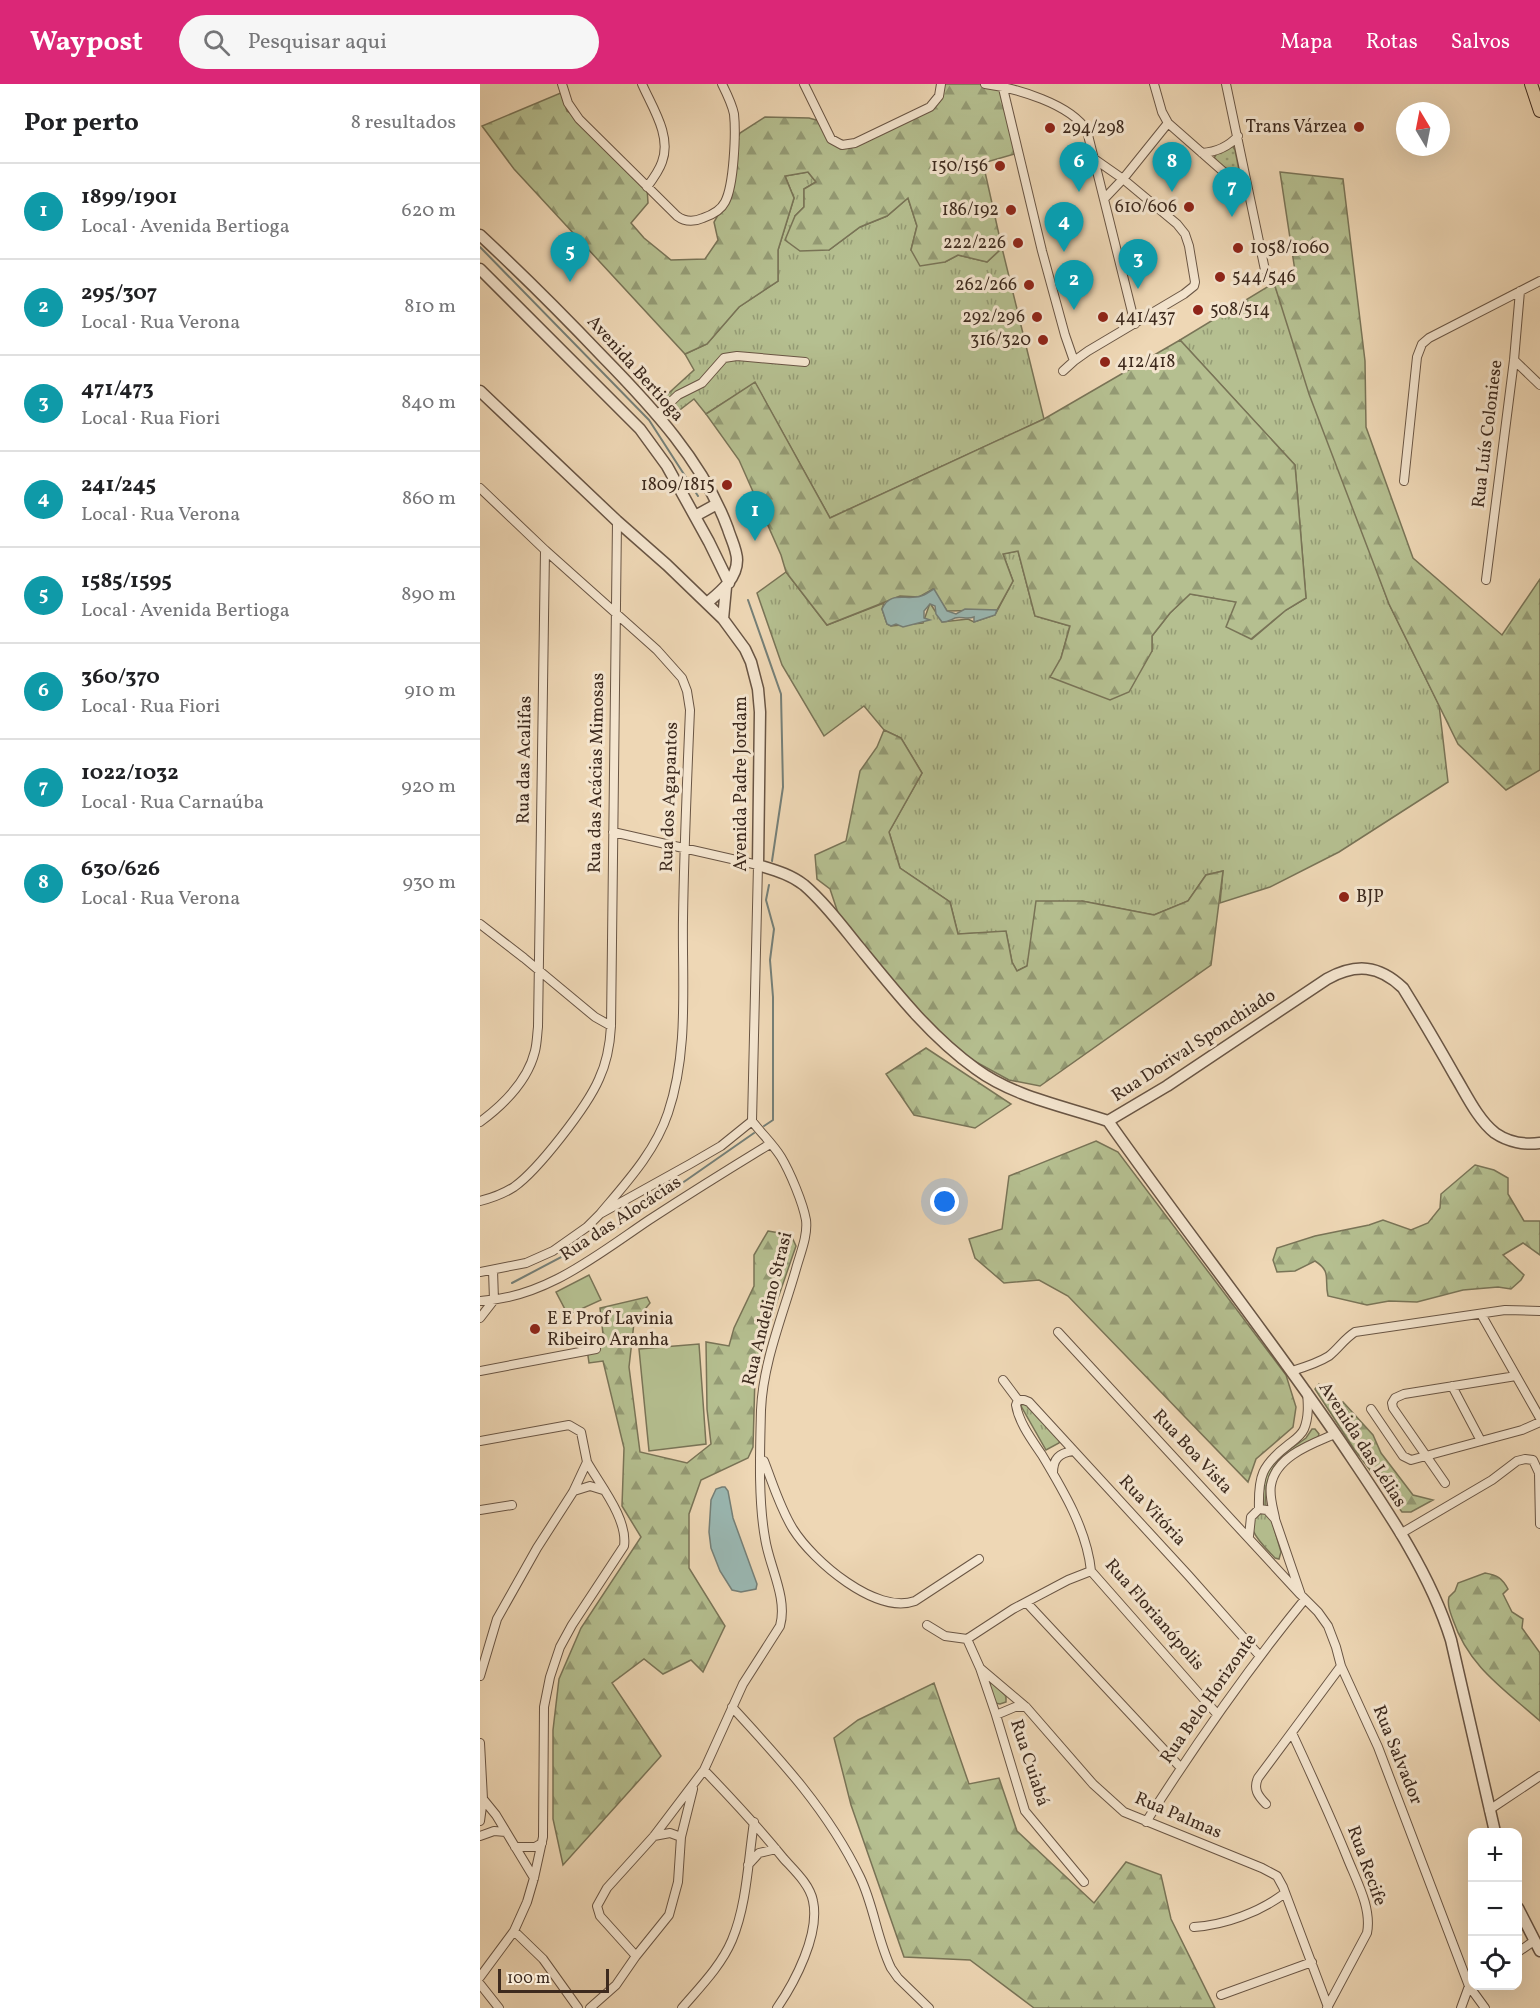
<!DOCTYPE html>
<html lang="pt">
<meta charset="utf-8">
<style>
body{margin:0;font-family:Vollkorn,serif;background:#f6f6f6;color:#202124}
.controls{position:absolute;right:18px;bottom:18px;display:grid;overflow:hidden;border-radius:12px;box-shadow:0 6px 24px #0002}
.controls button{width:54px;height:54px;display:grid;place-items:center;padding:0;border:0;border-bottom:2px solid #e0e0e0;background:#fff;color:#202124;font:30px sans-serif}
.compass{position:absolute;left:916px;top:18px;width:54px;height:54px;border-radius:50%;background:#fff;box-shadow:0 6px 24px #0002;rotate:350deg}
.scale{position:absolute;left:18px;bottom:15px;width:111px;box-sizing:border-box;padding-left:6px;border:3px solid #3d2a1e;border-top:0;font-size:16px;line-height:21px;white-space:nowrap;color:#3d2a1e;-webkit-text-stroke:4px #f4e5cf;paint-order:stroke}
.you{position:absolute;left:465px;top:1118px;width:21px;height:21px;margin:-15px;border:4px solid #fff;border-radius:50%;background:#1a73e8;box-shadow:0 0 0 9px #1a73e833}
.badge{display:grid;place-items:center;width:39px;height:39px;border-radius:50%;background:#db2777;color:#fff;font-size:20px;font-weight:700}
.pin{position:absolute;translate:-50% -50px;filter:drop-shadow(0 2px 3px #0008)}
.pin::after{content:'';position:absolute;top:32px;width:21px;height:18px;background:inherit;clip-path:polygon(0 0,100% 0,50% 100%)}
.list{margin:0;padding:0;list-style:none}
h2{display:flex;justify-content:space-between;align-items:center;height:78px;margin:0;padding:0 24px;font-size:26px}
h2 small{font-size:20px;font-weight:400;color:#757577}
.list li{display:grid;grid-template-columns:39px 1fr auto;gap:18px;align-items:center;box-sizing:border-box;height:96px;padding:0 24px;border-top:2px solid #e0e0e0}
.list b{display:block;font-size:22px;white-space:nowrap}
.list p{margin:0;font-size:20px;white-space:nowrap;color:#757577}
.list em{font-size:20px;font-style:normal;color:#757577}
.icon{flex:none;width:33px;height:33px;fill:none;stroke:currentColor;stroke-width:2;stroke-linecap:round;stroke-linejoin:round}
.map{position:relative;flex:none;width:1060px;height:1924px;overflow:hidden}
header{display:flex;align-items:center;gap:36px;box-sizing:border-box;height:84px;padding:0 30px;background:#db2777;color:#fff}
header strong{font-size:28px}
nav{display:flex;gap:33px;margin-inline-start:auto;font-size:21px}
.search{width:420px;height:54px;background:#f6f6f6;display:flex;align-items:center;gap:15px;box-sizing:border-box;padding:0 21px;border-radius:33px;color:#757577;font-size:22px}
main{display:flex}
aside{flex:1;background:#fff}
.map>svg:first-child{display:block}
.grass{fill:url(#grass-tufts);stroke:#797457;stroke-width:1.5}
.forest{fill:url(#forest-firs);stroke:#797457;stroke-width:1.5}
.park{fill:url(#park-dots);stroke:#797457;stroke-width:1.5}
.pitch{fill:#b5bf90;stroke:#797457;stroke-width:1.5}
.water{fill:#9ab8b3;stroke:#757f77;stroke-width:1.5}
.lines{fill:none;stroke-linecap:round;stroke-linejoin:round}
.stream{stroke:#757f77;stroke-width:2}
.minor-casing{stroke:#695544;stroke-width:10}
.tertiary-casing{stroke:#695544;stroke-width:13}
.primary-casing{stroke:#3d2a1e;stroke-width:14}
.minor{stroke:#f4e5cf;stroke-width:8}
.tertiary{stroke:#f4e5cf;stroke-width:10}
.primary{stroke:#eed7b5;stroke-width:12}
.poi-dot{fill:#8f2418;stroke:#f4e5cf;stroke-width:2}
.labels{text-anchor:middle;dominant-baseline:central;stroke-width:6;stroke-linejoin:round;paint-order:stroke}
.poi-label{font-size:18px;fill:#3d2a1e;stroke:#f4e5cf;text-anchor:end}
.street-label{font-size:18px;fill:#3d2a1e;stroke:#f4e5cf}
</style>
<header>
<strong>Waypost</strong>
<div class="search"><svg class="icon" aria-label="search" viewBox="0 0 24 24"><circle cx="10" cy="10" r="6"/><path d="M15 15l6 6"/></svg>Pesquisar aqui</div>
<nav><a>Mapa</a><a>Rotas</a><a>Salvos</a></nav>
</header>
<main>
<aside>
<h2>Por perto<small>8 resultados</small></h2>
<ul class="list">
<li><span class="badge" style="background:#0f9aa8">1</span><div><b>1899/1901</b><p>Local · Avenida Bertioga</p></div><em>620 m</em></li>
<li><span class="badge" style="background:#0f9aa8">2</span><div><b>295/307</b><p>Local · Rua Verona</p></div><em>810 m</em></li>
<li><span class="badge" style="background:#0f9aa8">3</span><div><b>471/473</b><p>Local · Rua Fiori</p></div><em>840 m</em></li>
<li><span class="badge" style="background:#0f9aa8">4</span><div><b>241/245</b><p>Local · Rua Verona</p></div><em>860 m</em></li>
<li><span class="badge" style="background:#0f9aa8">5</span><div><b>1585/1595</b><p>Local · Avenida Bertioga</p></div><em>890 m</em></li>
<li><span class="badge" style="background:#0f9aa8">6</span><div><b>360/370</b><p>Local · Rua Fiori</p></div><em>910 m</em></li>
<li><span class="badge" style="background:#0f9aa8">7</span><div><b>1022/1032</b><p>Local · Rua Carnaúba</p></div><em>920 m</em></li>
<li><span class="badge" style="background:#0f9aa8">8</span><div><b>630/626</b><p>Local · Rua Verona</p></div><em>930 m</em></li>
</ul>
</aside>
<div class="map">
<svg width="1060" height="1924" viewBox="0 0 1060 1924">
<defs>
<pattern id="grass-tufts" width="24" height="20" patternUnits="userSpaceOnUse" patternTransform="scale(1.5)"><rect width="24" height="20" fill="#b5bf90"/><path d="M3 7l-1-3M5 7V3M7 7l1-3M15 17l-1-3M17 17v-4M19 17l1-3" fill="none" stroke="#949b75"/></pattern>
<pattern id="forest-firs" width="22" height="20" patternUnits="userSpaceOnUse" patternTransform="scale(1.5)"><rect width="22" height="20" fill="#b5bf90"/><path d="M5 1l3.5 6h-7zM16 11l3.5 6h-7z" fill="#949b75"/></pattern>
<pattern id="park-dots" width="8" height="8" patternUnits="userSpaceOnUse" patternTransform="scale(1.5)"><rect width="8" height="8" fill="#b5bf90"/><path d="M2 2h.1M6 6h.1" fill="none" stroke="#949b75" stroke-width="1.8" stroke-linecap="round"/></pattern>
</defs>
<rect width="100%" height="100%" fill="#eed7b5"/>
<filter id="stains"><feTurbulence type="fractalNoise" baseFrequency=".00333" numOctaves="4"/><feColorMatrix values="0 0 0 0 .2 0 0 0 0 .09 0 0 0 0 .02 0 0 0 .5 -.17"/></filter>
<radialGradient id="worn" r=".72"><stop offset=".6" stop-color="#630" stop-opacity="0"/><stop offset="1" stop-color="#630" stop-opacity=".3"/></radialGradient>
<path class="grass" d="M328 88 336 98 324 105V123L315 132 349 166 380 143 407 132 428 114 437 142 431 166 465 178 478 171 507 178 522 164 564 335 350 434 275 299 226 330 214 315 192 332 180 317 214 286 205 270 227 260 259 223 298 197V166L314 114 305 92Z
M794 199 909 520 959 621 968 698 859 768 790 803 740 819 743 787 726 791 708 817 674 831 602 817 547 882 537 887 532 878 526 848 478 850 470 818 420 784 409 748 442 689 421 654 404 646 384 622 344 652 302 581 277 509 306 488 347 541 404 519 402 525 407 540 411 542 443 539 450 519 462 538 488 535 494 538 515 531 533 497 523 470 538 467 555 532 590 542 581 574 672 567V552L690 529 710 510 757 518 772 555 806 526 826 514 815 381 700 256Z
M544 1318 580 1357 579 1359 566 1366 541 1322Z
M832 1345H835L839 1350 838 1353C804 1369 783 1379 786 1421L784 1422 783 1402 786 1391 796 1375 826 1354Z
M783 1428 791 1434 801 1468 799 1475 795 1474C784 1462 757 1439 783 1428Z
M508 1595 526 1612V1618L520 1620 515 1619Z"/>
<path class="forest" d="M461 0H506L522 2 538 69 503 79 522 164 507 178 478 171 465 178 440 182 431 166 437 142 428 114 407 132 380 143 349 166 320 167 305 156 315 132 324 123V105L336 98 328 88 305 92 314 114 298 166V197L259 223 227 260 205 270 34 85 2 42 83 8 87 27 99 35 167 103 168 119 151 139 164 154 191 176 225 175 238 156 234 138 245 119 253 65 260 49 285 33 329 34 343 38 356 59 362 61 450 23Z
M800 88 863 95 885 277 886 343 933 474 1022 551 1060 495V686L1026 706 978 660 909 520 829 310 794 199 815 187Z
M700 256 815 381 826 514 806 526 771 555 746 543 756 518 710 510 690 529 672 552V567L649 608 630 616 570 593 581 574 590 542 555 532 538 467 523 470 533 497 517 526 467 527 453 505 439 513 420 512 347 541 306 488 301 471 259 376 226 330 275 298 350 434 564 335Z
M404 646 421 654 442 689 409 748 420 784 470 818 478 850 526 847 532 878 537 887 547 882 556 817H602L674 831 708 817 726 791 743 787 731 881 560 1002 529 996 474 966 363 844 350 805 337 795 335 771 366 757 380 687 397 663Z
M446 964 531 1020 495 1044 434 1031 406 990Z
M616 1057 638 1068 806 1291 816 1323 813 1343 776 1375 768 1398 588 1212 559 1196 524 1199 495 1174 489 1155 522 1145 529 1092Z
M995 1081 1014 1086 1028 1094V1110L1044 1137H1060V1171L1043 1159 1023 1171 1044 1191 1041 1196 1031 1205 1018 1203 983 1206 937 1218 909 1217 887 1221 848 1212C844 1194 852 1188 835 1177L815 1187 797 1188 793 1176 797 1164 835 1152 889 1141 903 1136 931 1146 948 1139 960 1124 961 1110Z
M288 1147 311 1151 316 1162 298 1214 275 1292 273 1363 268 1374 221 1396 209 1430V1484L245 1542 223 1588 211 1576 183 1590 164 1575 132 1599 181 1672 83 1781 73 1735V1646L79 1595 101 1544 161 1453 142 1422 144 1364 123 1277 109 1279 106 1258 123 1250 120 1224 167 1213 170 1219 154 1239 149 1283 160 1368 207 1379 231 1360 227 1325 226 1258 249 1262 254 1244 274 1202V1171Z
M839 1300 846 1305 858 1321 863 1318 893 1351 901 1369 933 1411 953 1416 931 1428H922L874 1365 835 1305Z
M1005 1489C1017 1491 1022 1494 1028 1505L1023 1510 1032 1528 1043 1535 1042 1544 1060 1569V1637C1024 1605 989 1583 973 1536 970 1528 967 1520 969 1513L975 1507 978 1499Z
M454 1599 489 1700 519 1694 537 1747 614 1819 646 1778 681 1791 691 1835 735 1924H554L490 1876 424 1873 371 1721 354 1654 378 1636Z"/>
<path class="park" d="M752 61 755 66 759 86 755 88 741 82 734 74 737 69Z"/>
<path class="pitch" d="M109 1191 121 1216 88 1231 76 1208Z
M219 1260 226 1360 169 1367 159 1265Z"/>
<path class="water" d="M454 505 467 527 476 530 485 525 517 526 515 531 494 538V533C487 536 481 532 475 534 470 536 468 538 462 538L456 530 455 522 450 520 444 527V534L450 536 423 543 416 540 411 542 407 540 402 525C411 506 426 517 441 512 445 511 450 507 454 505Z
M242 1403H245L248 1407 253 1434 277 1500 276 1505 261 1508 252 1506 240 1487 231 1464 229 1448 231 1416 236 1405Z"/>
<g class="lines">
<path class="stream" d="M0 163 169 336 218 412
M268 516 301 610 303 703 292 777
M284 1042 293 1036V913L290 876 294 845 286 816 289 801
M32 1199 142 1141 274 1049"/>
<g class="minor-casing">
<path id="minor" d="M82 0 88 19 99 35 197 132C205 138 214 138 223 134 232 131 241 126 245 118 254 101 256 49 254 30 252 20 247 10 242 0
M162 0C172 23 192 52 182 78 179 87 173 95 167 103
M324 0 351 55 362 61 375 59 450 23 459 12 461 0
M505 0C536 4 591 20 607 47L655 240
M522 0 562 167 585 251 594 277 608 267 704 210 714 202 715 198 709 162 705 150 697 140 643 95 613 74
M674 0 682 28 688 39 746 90 767 101
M746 0 785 186
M722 69C736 68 749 62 758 52
M624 115 643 95 688 39
M1034 276 1060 301
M583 287 594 277
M177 331 198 311 222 299 244 274 257 272 325 278
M924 397 937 273 942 260 949 254 1060 197
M0 404 65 466 177 566 202 594 207 607 210 626C207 696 204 765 203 835 202 899 209 967 188 1029 175 1068 146 1099 120 1130
M1006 496 1034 276 1040 207
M0 840 44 874 115 933 131 942
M0 1038C23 1021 48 996 55 967 57 959 57 951 58 943L65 466
M0 1117C12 1114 23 1110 34 1103 58 1086 107 1023 119 995 127 978 130 961 131 942L137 437
M0 1188 46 1179 73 1167 107 1143 120 1130 210 1080 241 1062 272 1037 278 781 133 748
M0 1217C65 1214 117 1171 169 1136 209 1110 249 1085 290 1060
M1001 1230 1060 1334
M0 1234 14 1216 13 1186
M578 1248 820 1510
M0 1287 116 1265
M812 1287C825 1283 838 1279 849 1272 859 1264 864 1255 875 1248L1025 1226 1060 1227
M523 1296 538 1316
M972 1302 1001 1357
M891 1325 923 1372 931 1376 1042 1346 1060 1338
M0 1357 89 1341 101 1348 107 1378 93 1408 57 1464 17 1535 0 1592
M284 1377C293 1400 300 1424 313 1445 333 1477 396 1531 435 1517L499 1475
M573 1389C573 1375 579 1369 593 1367
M965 1399 913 1324 912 1319 915 1314 924 1310 1036 1292
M94 1407 110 1402 123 1406
M779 1425 787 1426 795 1435 821 1511 838 1528 848 1542 856 1563 861 1582 898 1663 989 1902 1005 1924
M779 1425C778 1392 782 1381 808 1361 813 1357 821 1352 824 1345 829 1333 828 1320 827 1308
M0 1426 32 1421
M795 1434C793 1424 789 1412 791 1401 796 1372 832 1360 855 1350
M920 1450 1012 1396 1037 1377 1045 1375 1053 1376 1059 1389 1060 1440
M769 1452 771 1433 779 1425
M547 1519 701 1684
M447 1541 465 1552 487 1555 533 1525 588 1496 611 1487
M487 1555 500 1584 516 1631 545 1727 604 1798
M500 1584 546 1623 613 1700 644 1728 782 1784 797 1792 803 1803 848 1923
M252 1623C301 1676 349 1728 380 1793 394 1822 397 1855 411 1884L418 1894 449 1924
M737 1630 611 1487C607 1446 583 1406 562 1371 552 1356 539 1339 536 1321L538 1316H544L549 1318 708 1491 779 1571
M516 1631 535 1623H546
M812 1649C831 1690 850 1731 867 1773 876 1796 892 1824 887 1849L847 1924
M0 1659 3 1715 0 1737
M224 1686C252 1715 279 1744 304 1775 315 1787 330 1801 333 1817 340 1850 315 1898 297 1924
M3 1715 16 1731 54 1794
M786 1720C778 1712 773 1705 778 1694L861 1582
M1009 1726 1060 1692
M666 1738C715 1661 767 1586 825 1515
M0 1752 14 1747 26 1748
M174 1752 190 1749 201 1753
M35 1763H55L62 1759
M268 1781 279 1769 296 1765
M714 1843C745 1841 780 1828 805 1809
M34 1847 63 1875 98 1924
M1038 1868 1054 1857
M156 1872 120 1832 117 1822 127 1804 174 1752 224 1686 263 1600 300 1542C308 1514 289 1482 285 1454 278 1415 280 1366 281 1326 283 1278 303 1231 316 1185 320 1170 328 1152 326 1136 323 1119 310 1088 301 1073 293 1060 281 1049 272 1037
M0 1893 34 1847 47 1818 54 1794 63 1753 64 1623 70 1593 80 1563 92 1541 144 1462C148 1435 120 1401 107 1378
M0 1900 19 1924
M741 1911 832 1878
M110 1924 136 1901 156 1872 189 1831 198 1798 201 1753 213 1705
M202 1924C220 1903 241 1882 252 1856 267 1820 268 1777 274 1738
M981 1924 989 1902 992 1900"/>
</g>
<g class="tertiary-casing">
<path id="tertiary" d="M0 151C42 190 83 231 123 273 172 323 224 379 248 445 251 455 257 466 257 476 257 495 240 508 227 519
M0 185 160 345 187 382 229 458 249 499
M0 307 137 437 187 481 243 535 265 565 271 578 278 605 280 628 278 781C294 786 310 790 324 801 344 818 362 842 379 863 414 906 450 952 496 985 534 1013 584 1022 628 1037L687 1002 847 895C876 879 899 881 923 904 941 933 958 962 975 992 986 1010 998 1036 1015 1049 1028 1058 1045 1061 1060 1059
M215 432 237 420
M243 535 246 503
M628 1037C704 1145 786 1248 861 1358 902 1419 949 1485 971 1556L1015 1748
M1038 1824 1060 1867"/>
</g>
<g class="primary-casing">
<path id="primary" d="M1051 0 1060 27"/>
</g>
<use href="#minor" class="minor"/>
<use href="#tertiary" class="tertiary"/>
<use href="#primary" class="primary"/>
</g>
<g class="poi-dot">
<circle cx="879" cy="43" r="6"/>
<circle cx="570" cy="44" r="6"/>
<circle cx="520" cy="82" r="6"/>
<circle cx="709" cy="123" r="6"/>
<circle cx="531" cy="126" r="6"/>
<circle cx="538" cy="159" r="6"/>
<circle cx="758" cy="164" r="6"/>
<circle cx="740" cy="193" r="6"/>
<circle cx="549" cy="201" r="6"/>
<circle cx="718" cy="226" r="6"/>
<circle cx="557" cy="233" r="6"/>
<circle cx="623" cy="233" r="6"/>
<circle cx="563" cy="256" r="6"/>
<circle cx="625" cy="278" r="6"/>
<circle cx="247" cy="401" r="6"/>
<circle cx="864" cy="813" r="6"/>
<circle cx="55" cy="1245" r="6"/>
</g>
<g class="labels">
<g class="poi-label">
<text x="867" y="43">Trans Várzea</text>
<text x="582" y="44" text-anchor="start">294/298</text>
<text x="508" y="82">150/156</text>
<text x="697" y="123">610/606</text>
<text x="519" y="126">186/192</text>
<text x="526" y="159">222/226</text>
<text x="770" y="164" text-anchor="start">1058/1060</text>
<text x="752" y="193" text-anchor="start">544/546</text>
<text x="537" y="201">262/266</text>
<text x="730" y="226" text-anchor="start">508/514</text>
<text x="545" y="233">292/296</text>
<text x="635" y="233" text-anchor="start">441/437</text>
<text x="551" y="256">316/320</text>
<text x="637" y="278" text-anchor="start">412/418</text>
<text x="235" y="401">1809/1815</text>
<text x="876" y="813" text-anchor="start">BJP</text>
<text x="67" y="1235" text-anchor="start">E E Prof Lavinia<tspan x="67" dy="21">Ribeiro Aranha</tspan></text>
</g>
<g class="street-label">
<text transform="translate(155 285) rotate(48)">Avenida Bertioga</text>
<text transform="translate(1008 350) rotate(-83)">Rua Luís Coloniese</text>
<text transform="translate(45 676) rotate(-89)">Rua das Acalifas</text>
<text transform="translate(117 689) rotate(-89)">Rua das Acácias Mimosas</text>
<text transform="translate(261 700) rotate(-90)">Avenida Padre Jordam</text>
<text transform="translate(190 713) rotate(-88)">Rua dos Agapantos</text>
<text transform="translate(714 962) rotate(-33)">Rua Dorival Sponchiado</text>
<text transform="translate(141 1135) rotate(-33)">Rua das Alocácias</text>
<text transform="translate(288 1225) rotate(-76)">Rua Andelino Strasi</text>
<text transform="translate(882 1361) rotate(57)">Avenida das Lélias</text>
<text transform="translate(712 1368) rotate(47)">Rua Boa Vista</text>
<text transform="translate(672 1427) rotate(47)">Rua Vitória</text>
<text transform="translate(674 1531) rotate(49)">Rua Florianópolis</text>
<text transform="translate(729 1615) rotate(-55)">Rua Belo Horizonte</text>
<text transform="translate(917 1671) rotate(68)">Rua Salvador</text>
<text transform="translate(549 1679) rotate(72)">Rua Cuiabá</text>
<text transform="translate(698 1732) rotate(23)">Rua Palmas</text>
<text transform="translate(886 1782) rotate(70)">Rua Recife</text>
</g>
</g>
<rect width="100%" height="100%" filter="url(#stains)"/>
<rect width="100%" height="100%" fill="url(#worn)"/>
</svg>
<div class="controls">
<button>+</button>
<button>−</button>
<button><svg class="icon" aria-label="locate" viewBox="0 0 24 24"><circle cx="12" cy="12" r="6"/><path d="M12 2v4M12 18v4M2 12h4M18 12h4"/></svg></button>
</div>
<svg class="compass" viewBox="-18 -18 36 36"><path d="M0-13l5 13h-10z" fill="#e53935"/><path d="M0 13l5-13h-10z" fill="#757577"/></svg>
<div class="scale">100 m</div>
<div class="you"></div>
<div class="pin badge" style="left:275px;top:457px;background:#0f9aa8">1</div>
<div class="pin badge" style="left:594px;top:226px;background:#0f9aa8">2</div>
<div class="pin badge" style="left:658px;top:205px;background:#0f9aa8">3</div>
<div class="pin badge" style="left:584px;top:168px;background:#0f9aa8">4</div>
<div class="pin badge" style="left:90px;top:198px;background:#0f9aa8">5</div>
<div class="pin badge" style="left:599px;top:108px;background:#0f9aa8">6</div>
<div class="pin badge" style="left:752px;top:133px;background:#0f9aa8">7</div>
<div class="pin badge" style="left:692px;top:108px;background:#0f9aa8">8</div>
</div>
</main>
